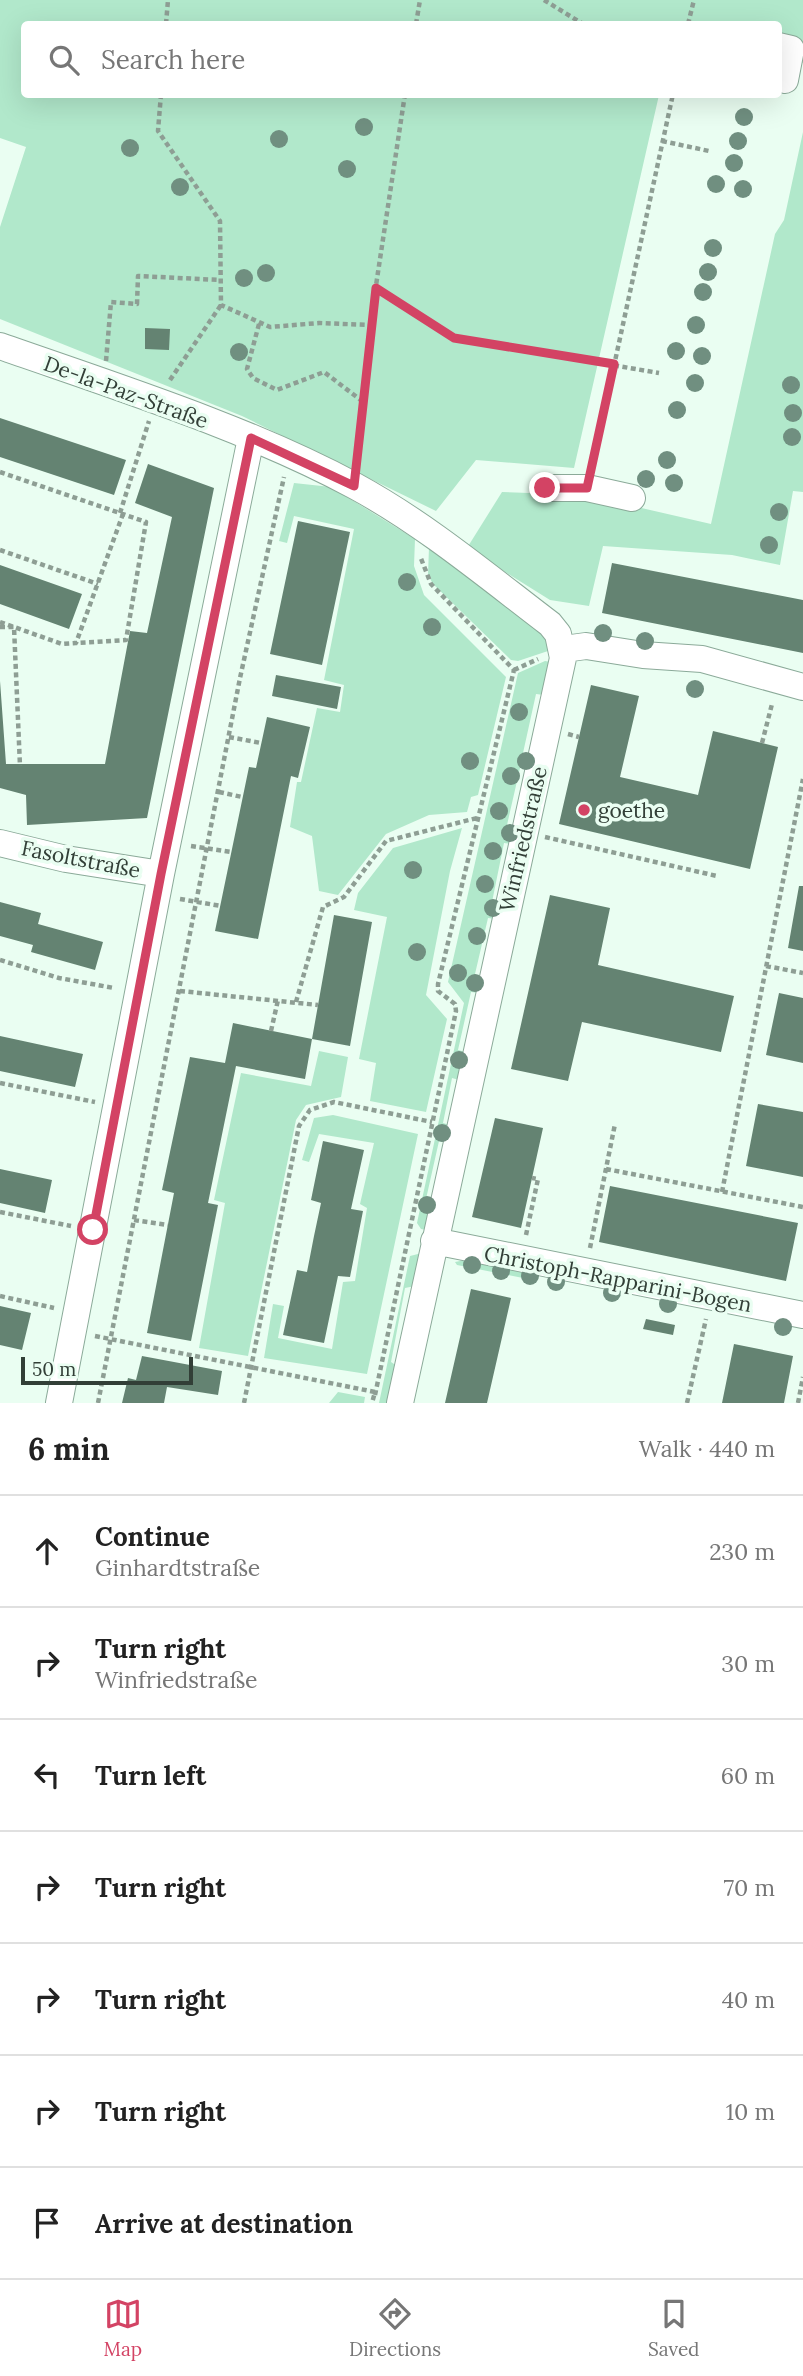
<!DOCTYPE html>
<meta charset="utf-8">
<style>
body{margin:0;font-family:Lora,serif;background:#f6f6f6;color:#222}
.scale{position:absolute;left:21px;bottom:18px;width:172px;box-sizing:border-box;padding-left:7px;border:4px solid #323f37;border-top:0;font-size:19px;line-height:24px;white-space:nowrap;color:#323f37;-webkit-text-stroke:5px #eafef2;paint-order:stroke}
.stop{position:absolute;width:21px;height:21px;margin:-16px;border:5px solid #d34364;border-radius:50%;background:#fff}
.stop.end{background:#d34364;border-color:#fff;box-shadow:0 2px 7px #0008}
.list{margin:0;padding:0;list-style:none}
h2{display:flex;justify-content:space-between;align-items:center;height:91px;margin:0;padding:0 28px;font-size:30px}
h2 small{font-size:23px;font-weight:400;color:#767676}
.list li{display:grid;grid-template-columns:46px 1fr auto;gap:21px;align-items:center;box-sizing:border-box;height:112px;padding:0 28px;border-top:2px solid #e0e0e0}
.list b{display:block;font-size:26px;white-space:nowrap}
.list p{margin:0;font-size:23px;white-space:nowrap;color:#767676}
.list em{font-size:23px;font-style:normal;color:#767676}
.icon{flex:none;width:38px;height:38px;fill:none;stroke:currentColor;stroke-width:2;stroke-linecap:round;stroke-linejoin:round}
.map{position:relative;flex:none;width:803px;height:1403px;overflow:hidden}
.search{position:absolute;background:#fff;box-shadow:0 7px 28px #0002;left:21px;right:21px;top:21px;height:77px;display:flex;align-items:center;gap:18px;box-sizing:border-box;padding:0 24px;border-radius:7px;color:#767676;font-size:26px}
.sheet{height:875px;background:#fff}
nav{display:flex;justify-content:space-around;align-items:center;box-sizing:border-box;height:98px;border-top:2px solid #e0e0e0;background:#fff;font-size:19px;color:#767676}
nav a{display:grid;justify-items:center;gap:4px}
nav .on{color:#d34364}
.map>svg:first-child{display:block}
.green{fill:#b1e8cb}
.building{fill:#648372}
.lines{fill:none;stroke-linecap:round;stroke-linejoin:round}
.minor-casing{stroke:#8baa99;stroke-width:28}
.path{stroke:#8e9e94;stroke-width:4.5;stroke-dasharray:5 3.5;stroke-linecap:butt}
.minor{stroke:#fff;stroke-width:26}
.tree{fill:#708f80}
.route{stroke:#d34364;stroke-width:9}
.poi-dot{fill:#d34364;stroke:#eafef2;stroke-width:2.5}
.labels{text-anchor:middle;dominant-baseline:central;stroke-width:7;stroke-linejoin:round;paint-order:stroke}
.street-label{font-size:21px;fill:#323f37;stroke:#eafef2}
.poi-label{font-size:21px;fill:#323f37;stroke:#eafef2;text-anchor:start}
</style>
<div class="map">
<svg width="803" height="1403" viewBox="0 0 803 1403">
<rect width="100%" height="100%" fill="#eafef2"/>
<path class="green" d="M0 0H803V63L779 58 778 24H24V94L659 95 574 468 476 460 436 511 242 416 0 319V227L26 147 0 138Z
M803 132V492L793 491 780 565 732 555 603 546 589 606 550 600 467 548 502 492 585 495 711 524 775 234 784 220Z
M294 483 331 487 415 539 414 566 424 595 506 677 478 795 471 797 467 812 429 815 386 834 338 895 319 891 312 836 290 827 297 782H301L317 708 340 712 344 685 324 680 354 529 294 516 287 543 279 541Z
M429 547 543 631 551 650 518 661 511 660 433 584 428 575Z
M545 661 551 662 544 695 536 694 523 753 532 755 529 770 520 768 507 825 516 828 512 844 504 843 492 902 500 903 496 919 488 918 475 974 483 977 479 993 471 992 458 1050 466 1052 459 1080 452 1078 443 1123 450 1125 445 1142 439 1141 426 1199 432 1201 426 1230 421 1229 417 1223 464 1003 448 982 518 673Z
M462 828 450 871 426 995 447 1019 426 1112 370 1101 376 1063 359 1059 387 917 354 910 358 893 393 848Z
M319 1051 348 1057 341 1097 306 1105 296 1120 248 1356 199 1348 225 1203 214 1200 241 1073 311 1086Z
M333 1115 418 1134 367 1374 264 1358 273 1304 284 1306 278 1338 332 1349 343 1282 355 1281 367 1208 360 1204 374 1143 319 1134 309 1162 302 1160 314 1118Z
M422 1253 415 1286 405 1288 391 1362 397 1366 388 1403H379L410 1256Z
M465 1260 537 1274 538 1278 533 1280 457 1265 455 1262Z
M338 1392 365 1397 364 1403H329Z"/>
<path class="building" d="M145 328 170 329 169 350 145 349Z
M0 418 126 460 114 495 0 457Z
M148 464 214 488 147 818 27 825 26 795 0 788V681L6 764H105L130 631 147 633 172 517 135 503Z
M298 521 350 532 322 665 270 654Z
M612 563 803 600V653L602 613Z
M0 565 82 594 69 629 0 604Z
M276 675 341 687 337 709 272 696Z
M591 685 639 696 620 777 698 795 713 731 778 747 750 869 559 824Z
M267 717 310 727 298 778 291 776 258 939 215 931 249 767 256 768Z
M799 886H803V951L788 948Z
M550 895 610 908 598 965 734 996 721 1052 582 1022 568 1081 511 1069Z
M0 902 41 913 38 924 103 942 95 970 31 952 33 945 0 936Z
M334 915 372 922 350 1046 312 1039Z
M779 993 803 998V1063L766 1055Z
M233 1023 312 1039 305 1079 236 1066 208 1203 218 1205 191 1341 147 1333 174 1193 162 1190 190 1057 225 1063Z
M0 1036 83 1054 75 1087 0 1071Z
M758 1104 803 1112V1177L746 1166Z
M495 1118 543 1128 521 1228 472 1217Z
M323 1141 364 1150 351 1209 363 1211 350 1277 338 1276 324 1343 283 1335 297 1270 307 1272 314 1236 321 1203 311 1200Z
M0 1169 52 1180 45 1213 0 1203Z
M610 1186 798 1223 786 1281 599 1242Z
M471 1289 511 1298 487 1403H445Z
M0 1306 31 1313 22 1350 0 1345Z
M646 1319 675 1325 673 1335 643 1329Z
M734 1344 793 1356 784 1403H722Z
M142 1356 222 1371 218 1395 167 1387 164 1403H122L128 1378 136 1380Z"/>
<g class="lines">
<g class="minor-casing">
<path id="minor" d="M778 46 791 49 785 80
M0 346C117 387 247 428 355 486 425 524 487 576 550 624L558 634 563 658 400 1403
M545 488H587L632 498
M564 649 586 646 643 655 702 659 803 687
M0 843 66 859 161 874
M434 1241 803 1315
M59 1403 161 874 251 438"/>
</g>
<path class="path" d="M544 0 583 24
M166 24 168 0
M416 24 420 0
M688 24 694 0
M161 94 158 131 220 221 221 305 270 327 319 323 370 325
M662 141 709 151
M376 288 454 338 659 373
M259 324 247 369 253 378 277 390 324 372 362 401
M106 361 111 302 137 304 138 276 220 280
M170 380 221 305
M357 461 370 325 405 94
M592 467 673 94
M0 472 146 522 126 640 76 643
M120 513 149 421
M0 550 98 584
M0 622 62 644 76 643 123 514
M0 627H14L20 766
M514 670 538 659
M568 734 579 737
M229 737 261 743
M762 743 772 704
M219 792 242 797
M545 837 717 876
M191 846 231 852
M180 899 221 906
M0 960 59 978 114 988
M766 966 803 973
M180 991 318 1005
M296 1002 323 907 344 897 386 841 477 818
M271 1031 278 1000
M0 1083 95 1102
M606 1169 803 1207
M722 1192 803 779
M0 1212 71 1226
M134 1220 168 1225
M526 1235 538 1179 532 1178
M590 1248 615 1124
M0 1296 54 1308
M95 1336 375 1392 372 1403
M375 1395 456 1011 455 1004 438 991V984L514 670 431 584 420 556
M98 1403 240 678 284 477
M244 1403 299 1126 310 1110 334 1102 432 1122
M687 1403 706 1319
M798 1403 803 1377"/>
<use href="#minor" class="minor"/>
</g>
<g class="tree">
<circle cx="744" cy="117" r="9"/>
<circle cx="364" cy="127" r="9"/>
<circle cx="279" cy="139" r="9"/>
<circle cx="738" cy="141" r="9"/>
<circle cx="130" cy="148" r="9"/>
<circle cx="734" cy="163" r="9"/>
<circle cx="347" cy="169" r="9"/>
<circle cx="716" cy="184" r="9"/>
<circle cx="180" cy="187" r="9"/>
<circle cx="743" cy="189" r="9"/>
<circle cx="713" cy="248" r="9"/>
<circle cx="708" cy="272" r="9"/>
<circle cx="266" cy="273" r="9"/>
<circle cx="244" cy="278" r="9"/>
<circle cx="703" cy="292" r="9"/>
<circle cx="696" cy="325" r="9"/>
<circle cx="676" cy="351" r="9"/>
<circle cx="239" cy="352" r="9"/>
<circle cx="702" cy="356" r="9"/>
<circle cx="695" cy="383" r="9"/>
<circle cx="791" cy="385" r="9"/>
<circle cx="677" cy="410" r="9"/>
<circle cx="793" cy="413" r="9"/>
<circle cx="792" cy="437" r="9"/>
<circle cx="667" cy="460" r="9"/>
<circle cx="646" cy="479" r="9"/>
<circle cx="674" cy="483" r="9"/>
<circle cx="779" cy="512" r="9"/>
<circle cx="769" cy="545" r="9"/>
<circle cx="407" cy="582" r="9"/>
<circle cx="432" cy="627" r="9"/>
<circle cx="603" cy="633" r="9"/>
<circle cx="645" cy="641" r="9"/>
<circle cx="695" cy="689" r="9"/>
<circle cx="519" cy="712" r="9"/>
<circle cx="470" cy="761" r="9"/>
<circle cx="526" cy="761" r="9"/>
<circle cx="511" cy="776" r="9"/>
<circle cx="499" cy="811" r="9"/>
<circle cx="510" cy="833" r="9"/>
<circle cx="493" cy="851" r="9"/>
<circle cx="413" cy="870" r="9"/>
<circle cx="485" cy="884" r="9"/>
<circle cx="493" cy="908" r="9"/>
<circle cx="477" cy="936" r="9"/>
<circle cx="417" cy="952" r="9"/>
<circle cx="458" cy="973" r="9"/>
<circle cx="475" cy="983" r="9"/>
<circle cx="459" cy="1060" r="9"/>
<circle cx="442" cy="1133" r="9"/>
<circle cx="427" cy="1205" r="9"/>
<circle cx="472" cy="1265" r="9"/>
<circle cx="501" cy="1271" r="9"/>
<circle cx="530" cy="1276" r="9"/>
<circle cx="556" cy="1282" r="9"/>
<circle cx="612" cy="1293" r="9"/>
<circle cx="668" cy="1304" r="9"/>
<circle cx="783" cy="1327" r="9"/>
</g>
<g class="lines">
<path class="route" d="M93 1230 161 874 251 438 354 486 376 288 454 338 614 364 587 488H545"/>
</g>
<circle class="poi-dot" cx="584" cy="810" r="7"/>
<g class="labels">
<g class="street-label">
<text transform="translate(126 392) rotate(20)">De-la-Paz-Straße</text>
<text transform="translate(523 839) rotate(-77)">Winfriedstraße</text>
<text transform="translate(81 859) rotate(11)">Fasoltstraße</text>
<text transform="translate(618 1279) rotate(11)">Christoph-Rapparini-Bogen</text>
</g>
<g class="poi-label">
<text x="598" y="810">goethe</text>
</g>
</g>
</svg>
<div class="scale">50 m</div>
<div class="stop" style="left:93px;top:1230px"></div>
<div class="stop end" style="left:545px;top:488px"></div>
<div class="search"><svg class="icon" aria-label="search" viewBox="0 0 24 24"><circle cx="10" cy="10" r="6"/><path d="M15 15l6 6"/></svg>Search here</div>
</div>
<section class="sheet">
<h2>6 min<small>Walk · 440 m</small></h2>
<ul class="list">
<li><svg class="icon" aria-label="ahead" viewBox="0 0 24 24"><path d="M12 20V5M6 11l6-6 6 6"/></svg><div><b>Continue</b><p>Ginhardtstraße</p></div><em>230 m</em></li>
<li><svg class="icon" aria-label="right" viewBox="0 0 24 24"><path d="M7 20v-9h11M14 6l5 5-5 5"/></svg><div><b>Turn right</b><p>Winfriedstraße</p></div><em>30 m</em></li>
<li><svg class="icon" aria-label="left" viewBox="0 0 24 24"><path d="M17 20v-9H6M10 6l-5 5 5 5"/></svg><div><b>Turn left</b></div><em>60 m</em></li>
<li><svg class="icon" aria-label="right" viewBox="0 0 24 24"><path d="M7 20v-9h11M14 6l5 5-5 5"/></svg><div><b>Turn right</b></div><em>70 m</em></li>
<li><svg class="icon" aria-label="right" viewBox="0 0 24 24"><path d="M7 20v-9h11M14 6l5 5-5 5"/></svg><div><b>Turn right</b></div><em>40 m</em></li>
<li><svg class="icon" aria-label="right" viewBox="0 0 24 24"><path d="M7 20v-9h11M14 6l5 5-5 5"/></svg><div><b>Turn right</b></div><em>10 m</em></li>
<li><svg class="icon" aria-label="arrive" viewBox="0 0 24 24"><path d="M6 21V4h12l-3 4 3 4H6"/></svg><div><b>Arrive at destination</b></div></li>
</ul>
</section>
<nav>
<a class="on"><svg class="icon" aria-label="map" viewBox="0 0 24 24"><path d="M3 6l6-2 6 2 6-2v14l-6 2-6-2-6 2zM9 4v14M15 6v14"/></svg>Map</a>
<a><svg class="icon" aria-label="directions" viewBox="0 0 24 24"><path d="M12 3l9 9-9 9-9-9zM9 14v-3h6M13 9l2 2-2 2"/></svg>Directions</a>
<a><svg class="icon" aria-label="saved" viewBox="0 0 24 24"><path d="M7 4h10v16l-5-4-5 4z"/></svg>Saved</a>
</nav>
